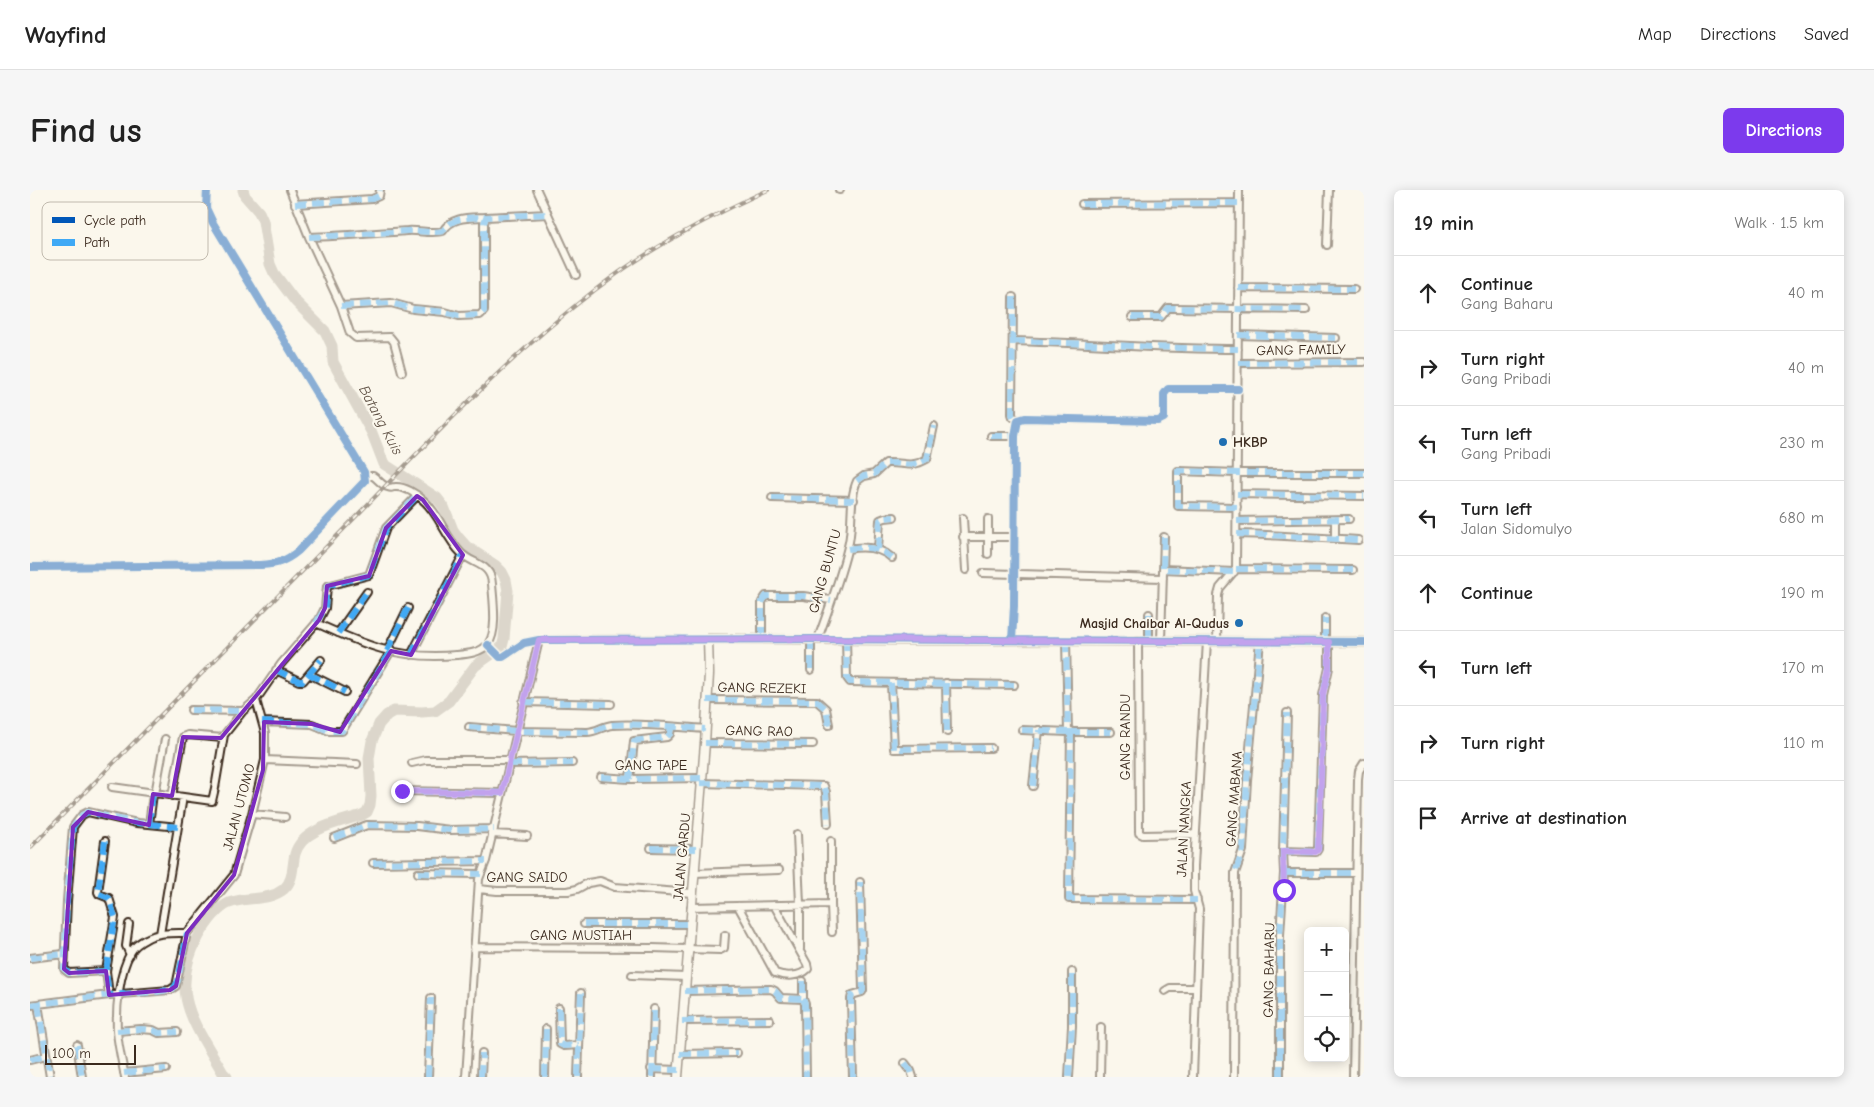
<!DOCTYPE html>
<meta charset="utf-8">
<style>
body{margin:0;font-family:"Comic Neue",sans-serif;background:#f6f6f6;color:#222}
.controls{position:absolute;right:15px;bottom:15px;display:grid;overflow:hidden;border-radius:8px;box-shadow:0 2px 12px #0003}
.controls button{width:45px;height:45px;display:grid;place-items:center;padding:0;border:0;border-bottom:1px solid #e0e0e0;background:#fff;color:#222;font:25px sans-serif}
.scale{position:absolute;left:15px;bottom:12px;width:91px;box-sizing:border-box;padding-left:5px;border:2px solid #3b2a1e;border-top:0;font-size:14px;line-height:18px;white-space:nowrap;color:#3b2a1e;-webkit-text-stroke:4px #fbf7ec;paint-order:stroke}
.stop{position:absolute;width:15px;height:15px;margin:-11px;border:4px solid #7c3aed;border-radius:50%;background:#fff}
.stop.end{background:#7c3aed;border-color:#fff;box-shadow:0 1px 5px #0008}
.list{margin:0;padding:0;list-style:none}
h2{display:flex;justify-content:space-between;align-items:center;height:65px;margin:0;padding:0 20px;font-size:21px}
h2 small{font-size:16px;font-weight:400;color:#767676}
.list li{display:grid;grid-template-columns:32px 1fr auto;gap:15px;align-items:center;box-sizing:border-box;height:75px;padding:0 20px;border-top:1px solid #e0e0e0}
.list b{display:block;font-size:19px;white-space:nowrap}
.list p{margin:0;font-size:16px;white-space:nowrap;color:#767676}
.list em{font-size:16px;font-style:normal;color:#767676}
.icon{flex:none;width:28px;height:28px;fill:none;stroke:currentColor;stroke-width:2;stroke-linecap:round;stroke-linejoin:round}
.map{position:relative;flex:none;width:1334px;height:887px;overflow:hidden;border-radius:8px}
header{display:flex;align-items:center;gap:30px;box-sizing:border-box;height:70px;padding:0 25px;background:#fff;border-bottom:1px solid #e0e0e0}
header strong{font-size:24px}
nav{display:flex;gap:28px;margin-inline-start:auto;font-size:18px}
.intro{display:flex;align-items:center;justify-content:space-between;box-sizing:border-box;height:120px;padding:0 30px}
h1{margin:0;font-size:35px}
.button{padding:12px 22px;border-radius:8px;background:#7c3aed;color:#fff;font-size:18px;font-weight:700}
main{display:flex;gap:30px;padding:0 30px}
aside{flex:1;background:#fff;border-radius:8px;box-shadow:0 2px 12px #0003}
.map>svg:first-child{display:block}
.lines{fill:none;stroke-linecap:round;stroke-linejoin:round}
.river{stroke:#b6aea2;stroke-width:11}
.minor-casing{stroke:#3b2a1e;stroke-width:10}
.tertiary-casing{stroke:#3b2a1e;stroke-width:11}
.minor{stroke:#fbf7ec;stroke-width:6}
.tertiary{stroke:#fbf7ec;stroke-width:8}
.rail-casing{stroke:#3b2a1e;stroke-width:4}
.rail{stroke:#fbf7ec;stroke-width:2;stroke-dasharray:5.5;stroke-linecap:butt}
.quiet{stroke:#3fa9f5;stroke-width:6;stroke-dasharray:12 6;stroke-linecap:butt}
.cycleway-casing{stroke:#fbf7ec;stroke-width:11}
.cycleway{stroke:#0057b8;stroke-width:8}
.route{stroke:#7c3aed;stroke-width:6}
.marked{fill:none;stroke:#7b2cbf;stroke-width:4;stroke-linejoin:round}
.poi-dot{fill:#1f6fb2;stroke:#fbf7ec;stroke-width:2}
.labels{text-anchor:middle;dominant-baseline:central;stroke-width:4;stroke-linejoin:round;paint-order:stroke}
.street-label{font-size:14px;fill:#3b2a1e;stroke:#fbf7ec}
.poi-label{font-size:14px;font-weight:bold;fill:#3b2a1e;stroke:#fbf7ec;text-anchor:start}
.water-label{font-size:15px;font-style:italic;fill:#605246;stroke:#fbf7ec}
.key{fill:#fbf7ec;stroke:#c1baae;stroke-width:1}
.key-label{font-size:14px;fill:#3b2a1e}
</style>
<header>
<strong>Wayfind</strong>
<nav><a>Map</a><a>Directions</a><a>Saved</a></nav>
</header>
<div class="intro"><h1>Find us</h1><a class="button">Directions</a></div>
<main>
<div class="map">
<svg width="1334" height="887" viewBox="0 0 1334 887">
<rect width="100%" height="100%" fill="#fbf7ec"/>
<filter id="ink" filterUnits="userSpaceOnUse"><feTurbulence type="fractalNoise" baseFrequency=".02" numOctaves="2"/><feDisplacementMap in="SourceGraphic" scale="10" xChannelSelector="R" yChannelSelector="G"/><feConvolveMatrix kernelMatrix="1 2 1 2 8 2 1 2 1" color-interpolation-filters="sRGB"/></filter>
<g filter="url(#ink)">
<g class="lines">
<path class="river" d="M197 887 193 883C165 834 137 803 169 746 176 734 186 719 199 713 217 706 238 712 254 699 264 690 262 676 265 664 272 638 311 632 332 625L337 622 340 615 341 606 339 568 342 551 349 534 357 525 364 521 392 522 405 521 419 511 445 476 472 457 474 449 478 401 476 390 472 382 465 375 436 356 428 347 423 340 414 317 407 308 354 274 342 243 303 172 302 156 295 141 265 111 244 83 240 74 233 31 229 22 215 6 213 0"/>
<g class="minor-casing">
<path id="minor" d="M260 0 279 47 311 116 320 143 326 148 360 147 364 152 372 182
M507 0 546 85
M809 0H810
M265 14 342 9 349 6 350 0
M1052 14 1209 13
M279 47C312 46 344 43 377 41 389 40 401 44 413 41 422 26 440 28 456 27
M1297 55 1299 0
M1208 98 1324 99
M983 107 982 224 983 227 988 230
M311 116 361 113 383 119 415 122 429 126 450 125 454 121V33L456 27 518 24
M1102 127H1131L1138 118H1142L1276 120
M1208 145 1306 148
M983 151C1058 153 1133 159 1208 159
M1208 173 1334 172
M961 246H985
M1207 304 1334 306
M742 308 824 310
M1207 317 1148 316V281L1208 283H1334
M933 328 936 380
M958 329V364
M1305 330V349
M1207 331 1319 329
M1207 344C1248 345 1288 348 1328 350
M933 347H984
M818 359C834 356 850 357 862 368
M848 359 850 330 855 328 864 327
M0 377 231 375C247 374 256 371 268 361L335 291 334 282 183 33 176 18 177 0
M1133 379 1204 382
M1206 379 1323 380
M953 383 1133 388
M286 433C336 456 370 470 426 465 437 464 451 463 458 454 468 442 463 409 462 394 461 373 443 375 431 363 415 347 409 323 393 310 387 304 374 296 365 297 360 297 363 299 358 297 352 296 348 289 343 286H336
M308 443 337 402
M732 449V412L736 406H773L801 410
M781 449V480
M788 449C799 417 812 385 819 352 823 333 819 309 827 291L834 286 844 284 856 273C875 272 879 279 897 269L904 236
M816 449 817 488 820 492 984 495
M982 450 984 416 985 246 988 230 995 228 1128 231 1134 228V204L1138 199H1208
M1108 450 1109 643 1113 645 1166 644
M1119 451V424
M1131 451 1134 347
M1187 451 1188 405 1190 398 1206 379 1209 0
M1295 452V428
M458 455 470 467H473L494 453 509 450 678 449
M357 461 378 418
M381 465 433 365
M246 480 269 491H273L291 470
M279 484 315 502
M861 493 864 559 961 558
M916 493 917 542
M677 510 787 511 796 519 799 535
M493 512 581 514
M161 520 213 521
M232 532 282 534 299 541H312L361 461
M439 537 486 541 557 542C566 542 573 536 582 535 613 533 645 537 675 539
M992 540 1038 542 1036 450
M1041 541 1039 709 1167 710
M1039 542H1081
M675 553 783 554
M235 570 327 574
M382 573 395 570H480
M479 574 542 573
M571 587 600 589 671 588
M600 589 604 551 637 547 640 544 641 537
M670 593 794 596 796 602 798 634
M1003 596 1009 540
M82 597 182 611 185 598 194 545 213 521 226 510 251 474 289 430 295 418 297 396 339 385 356 338 387 306
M372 601 472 603
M125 604 135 549
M142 606 153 547 158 545 193 548
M222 624 255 627
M119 634 148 637
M462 644 497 646
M767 644 770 714V759
M304 648 337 635 387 636 420 640 464 639
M75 651 68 702 69 704 79 708 85 727 76 781 79 805
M801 651V714
M621 658 666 659
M1253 661 1286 662 1288 659 1293 505 1299 478V452
M343 673 456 671
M388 683 451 684
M664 683 749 680
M1254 683H1326
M449 699 467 701H538L547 699 558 693 570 691 585 697 662 703
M708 716 745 783C755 787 770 787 778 779L777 774 744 715
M661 717 801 714 802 742
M99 734 96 756 100 765
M554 734H660
M130 744 153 607
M444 757 622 758 690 760 694 758 695 745
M0 768 34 764
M76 781 39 783 34 779 37 711 43 637 52 625 58 622 107 633 119 634 123 604
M602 785 656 787
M773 791V809L775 814 776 887
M655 801 741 799 745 801 751 808 773 809
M1135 801 1140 798H1166
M8 814 20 887
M0 815 79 805 140 800 146 796 157 743 204 685 222 624 235 570V543L226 510
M529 818 530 854 534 856 549 855
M652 831 740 830
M87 841 111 839 123 840 129 843 147 842
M47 855 52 887
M650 864 707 863
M0 870 16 866
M875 873 881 881 883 887
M621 879 649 880
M94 883 136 879
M95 887C92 872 88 856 87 841 86 818 89 782 101 762 104 756 110 752 116 749 128 742 143 743 157 743
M398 887 401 808
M436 887 449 689 456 671 509 450
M451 887 452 863
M515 887 516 839
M548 887 551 803
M622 887 624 819
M823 887 821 809 822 805 832 802 833 800 830 692
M1039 887 1042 836V782
M1070 887 1071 837
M1163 887 1169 719 1164 701V676L1177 451
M1204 887 1205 683 1213 660 1217 590 1230 451
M1250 887V745L1254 683 1253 661 1257 523
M1323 887 1328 589 1329 581 1334 573"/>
</g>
<g class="tertiary-casing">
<path id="tertiary" d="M648 887 675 553 679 484 678 449 1334 452"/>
</g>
<use href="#minor" class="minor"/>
<use href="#tertiary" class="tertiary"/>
<g class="rail-casing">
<path id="rail" d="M0 658C102 555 203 451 305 348 389 262 470 173 565 100 618 59 678 27 738 0"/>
</g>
<use href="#rail" class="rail"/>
<path class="quiet" d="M265 14 342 9 349 6 350 0
M1052 14 1209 13
M279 47C312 46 344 43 377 41 389 40 401 44 413 41 422 26 440 28 456 27
M1208 98 1324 99
M983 107 982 224 983 227 988 230
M311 116 361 113 383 119 415 122 429 126 450 125 454 121V33L456 27 518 24
M1102 127H1131L1138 118H1142L1276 120
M1208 145 1306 148
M983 151C1058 153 1133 159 1208 159
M1208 173 1334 172
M961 246H985
M827 291 834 286 844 284 856 273C875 272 879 279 897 269L904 236
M1207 304 1334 306
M742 308 824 310
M1207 317 1148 316V281L1208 283H1334
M1207 331 1319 329
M1207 344C1248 345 1288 348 1328 350
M1134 347 1133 379 1204 382
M818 359C834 356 850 357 862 368
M848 359 850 330 855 328 864 327
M1206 379 1323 380
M286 433 295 418 297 396 339 385 356 338 387 306
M308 443 337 402
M732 449V412L736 406H773L801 410
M781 449V480
M816 449 817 488 820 492 984 495
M1119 451V424
M1295 452V428
M357 461 378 418
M381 465 433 365
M246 480 269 491H273L291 470
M279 484 315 502
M861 493 864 559 961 558
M916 493 917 542
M677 510 787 511 796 519 799 535
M493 512 581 514
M161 520 213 521
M232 532 282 534 299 541H312L361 461
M439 537 486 541 557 542C566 542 573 536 582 535 613 533 645 537 675 539
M992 540 1038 542 1036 450
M1041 541 1039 709 1167 710
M1038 542H1081
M675 553 783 554
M479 574 542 573
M571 587 600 589 671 588
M600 589 604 551 637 547 640 544 641 537
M670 593 794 596 796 602 798 634
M1003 596 1009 540
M372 601 472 603
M119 634 148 637
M304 648 337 635 387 636 420 640 464 639
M75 651 68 702 69 704 79 708 85 727 76 781 79 805
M621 658 666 659
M1253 661 1286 662 1288 659 1293 505 1299 478V452
M343 673 456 671
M1206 680 1213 660 1217 590 1230 451
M388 683 451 684
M1254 683H1326
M554 734H660
M0 768 34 764
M76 781 39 783 34 779 37 711 43 637 52 625 58 622 107 633 119 634 123 604
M773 791V809L775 814 776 887
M655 801 741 799 745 801 751 808 773 809
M8 814 20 887
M0 815 79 805 127 802 143 799 148 791 157 743
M529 818 530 854 534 856 549 855
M652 831 740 830
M87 841 111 839 123 840 129 843 147 842
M47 855 52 887
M650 864 707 863
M0 870 16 866
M875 873 881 881 883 887
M621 879 649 880
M94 883 136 879
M398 887 401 808
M451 887 452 863
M515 887 516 839
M548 887 551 803
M622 887 624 819
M823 887 821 809 822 805 832 802 833 800 830 692
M1039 887 1042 836V782
M1250 887V745L1254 683 1253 661 1257 523"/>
<g class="cycleway-casing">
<path id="cycleway" d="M0 377 231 375C247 374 256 371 268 361L335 291 334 282 183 33 176 18 177 0
M982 450 984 416 985 246 988 230 995 228 1128 231 1134 228V204L1138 199H1208
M458 455 470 467H473L494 453 509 450 788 449 1334 452"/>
</g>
<use href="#cycleway" class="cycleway"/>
</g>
</g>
<g class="lines" filter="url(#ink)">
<path class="route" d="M372 601 472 603 509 450 788 449 1299 452V478L1293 505 1290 625 1288 660 1286 662 1253 661 1254 700"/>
</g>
<path d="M0 0H1334V887H0ZM387 306 393 310 433 365 381 465 361 461 310 542 282 534 234 532 233 580 204 685 157 743 146 796 140 800 79 805 76 781 39 783 34 779 43 637 58 622 119 635 123 604 142 606 153 547 191 548 289 430 295 418 297 396 339 386 356 338Z" fill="#fbf7ec" fill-opacity=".55" fill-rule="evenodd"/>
<path class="marked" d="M387 306 393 310 433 365 381 465 361 461 310 542 282 534 234 532 233 580 204 685 157 743 146 796 140 800 79 805 76 781 39 783 34 779 43 637 58 622 119 635 123 604 142 606 153 547 191 548 289 430 295 418 297 396 339 386 356 338Z"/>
<g class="poi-dot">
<circle cx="1193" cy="252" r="5"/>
<circle cx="1209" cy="433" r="5"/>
</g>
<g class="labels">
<g class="street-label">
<text transform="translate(1271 160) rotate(-1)">GANG FAMILY</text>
<text transform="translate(795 381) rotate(-74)">GANG BUNTU</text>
<text transform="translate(732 498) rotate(1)">GANG REZEKI</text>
<text transform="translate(729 541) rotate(1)">GANG RAO</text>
<text transform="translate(1095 547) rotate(-90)">GANG RANDU</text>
<text x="621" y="575">GANG TAPE</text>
<text transform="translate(1204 609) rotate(-86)">GANG MABANA</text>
<text transform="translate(209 617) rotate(-75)">JALAN UTOMO</text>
<text transform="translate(1154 639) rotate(-87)">JALAN NANGKA</text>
<text transform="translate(652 667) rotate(-85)">JALAN GARDU</text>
<text x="497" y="687">GANG SAIDO</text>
<text x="551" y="745">GANG MUSTIAH</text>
<text transform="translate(1239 780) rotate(-89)">GANG BAHARU</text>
</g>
<g class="poi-label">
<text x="1203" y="252">HKBP</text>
<text x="1199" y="433" text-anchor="end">Masjid Chaibar Al-Qudus</text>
</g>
<g class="water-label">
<text transform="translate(351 230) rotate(62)">Batang Kuis</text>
</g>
</g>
<rect x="12" y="12" width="166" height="58" rx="8" class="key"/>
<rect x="22" y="27" width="23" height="6" fill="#0057b8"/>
<rect x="22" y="49" width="23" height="7" fill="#3fa9f5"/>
<g class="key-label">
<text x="54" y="35">Cycle path</text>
<text x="54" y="57">Path</text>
</g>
</svg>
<div class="controls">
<button>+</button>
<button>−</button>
<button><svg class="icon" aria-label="locate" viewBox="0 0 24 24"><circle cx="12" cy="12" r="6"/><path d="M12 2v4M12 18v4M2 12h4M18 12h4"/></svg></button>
</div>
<div class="scale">100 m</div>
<div class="stop" style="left:1254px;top:700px"></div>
<div class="stop end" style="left:372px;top:601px"></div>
</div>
<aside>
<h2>19 min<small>Walk · 1.5 km</small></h2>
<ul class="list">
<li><svg class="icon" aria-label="ahead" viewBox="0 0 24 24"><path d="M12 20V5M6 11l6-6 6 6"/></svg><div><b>Continue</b><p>Gang Baharu</p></div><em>40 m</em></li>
<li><svg class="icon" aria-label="right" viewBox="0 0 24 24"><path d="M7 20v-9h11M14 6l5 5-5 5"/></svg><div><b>Turn right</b><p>Gang Pribadi</p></div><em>40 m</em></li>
<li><svg class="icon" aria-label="left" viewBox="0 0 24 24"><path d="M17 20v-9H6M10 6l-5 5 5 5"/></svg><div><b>Turn left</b><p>Gang Pribadi</p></div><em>230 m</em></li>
<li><svg class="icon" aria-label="left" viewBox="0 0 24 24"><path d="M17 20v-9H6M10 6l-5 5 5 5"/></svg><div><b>Turn left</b><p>Jalan Sidomulyo</p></div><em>680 m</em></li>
<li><svg class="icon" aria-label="ahead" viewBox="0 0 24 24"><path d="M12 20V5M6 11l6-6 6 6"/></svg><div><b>Continue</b></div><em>190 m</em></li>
<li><svg class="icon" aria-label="left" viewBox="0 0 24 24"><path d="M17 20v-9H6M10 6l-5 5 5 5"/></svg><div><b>Turn left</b></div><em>170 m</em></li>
<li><svg class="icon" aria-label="right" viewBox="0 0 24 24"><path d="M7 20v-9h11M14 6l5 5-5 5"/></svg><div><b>Turn right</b></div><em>110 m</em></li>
<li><svg class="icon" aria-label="arrive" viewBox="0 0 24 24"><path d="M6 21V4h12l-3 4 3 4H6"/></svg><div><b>Arrive at destination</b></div></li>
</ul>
</aside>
</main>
